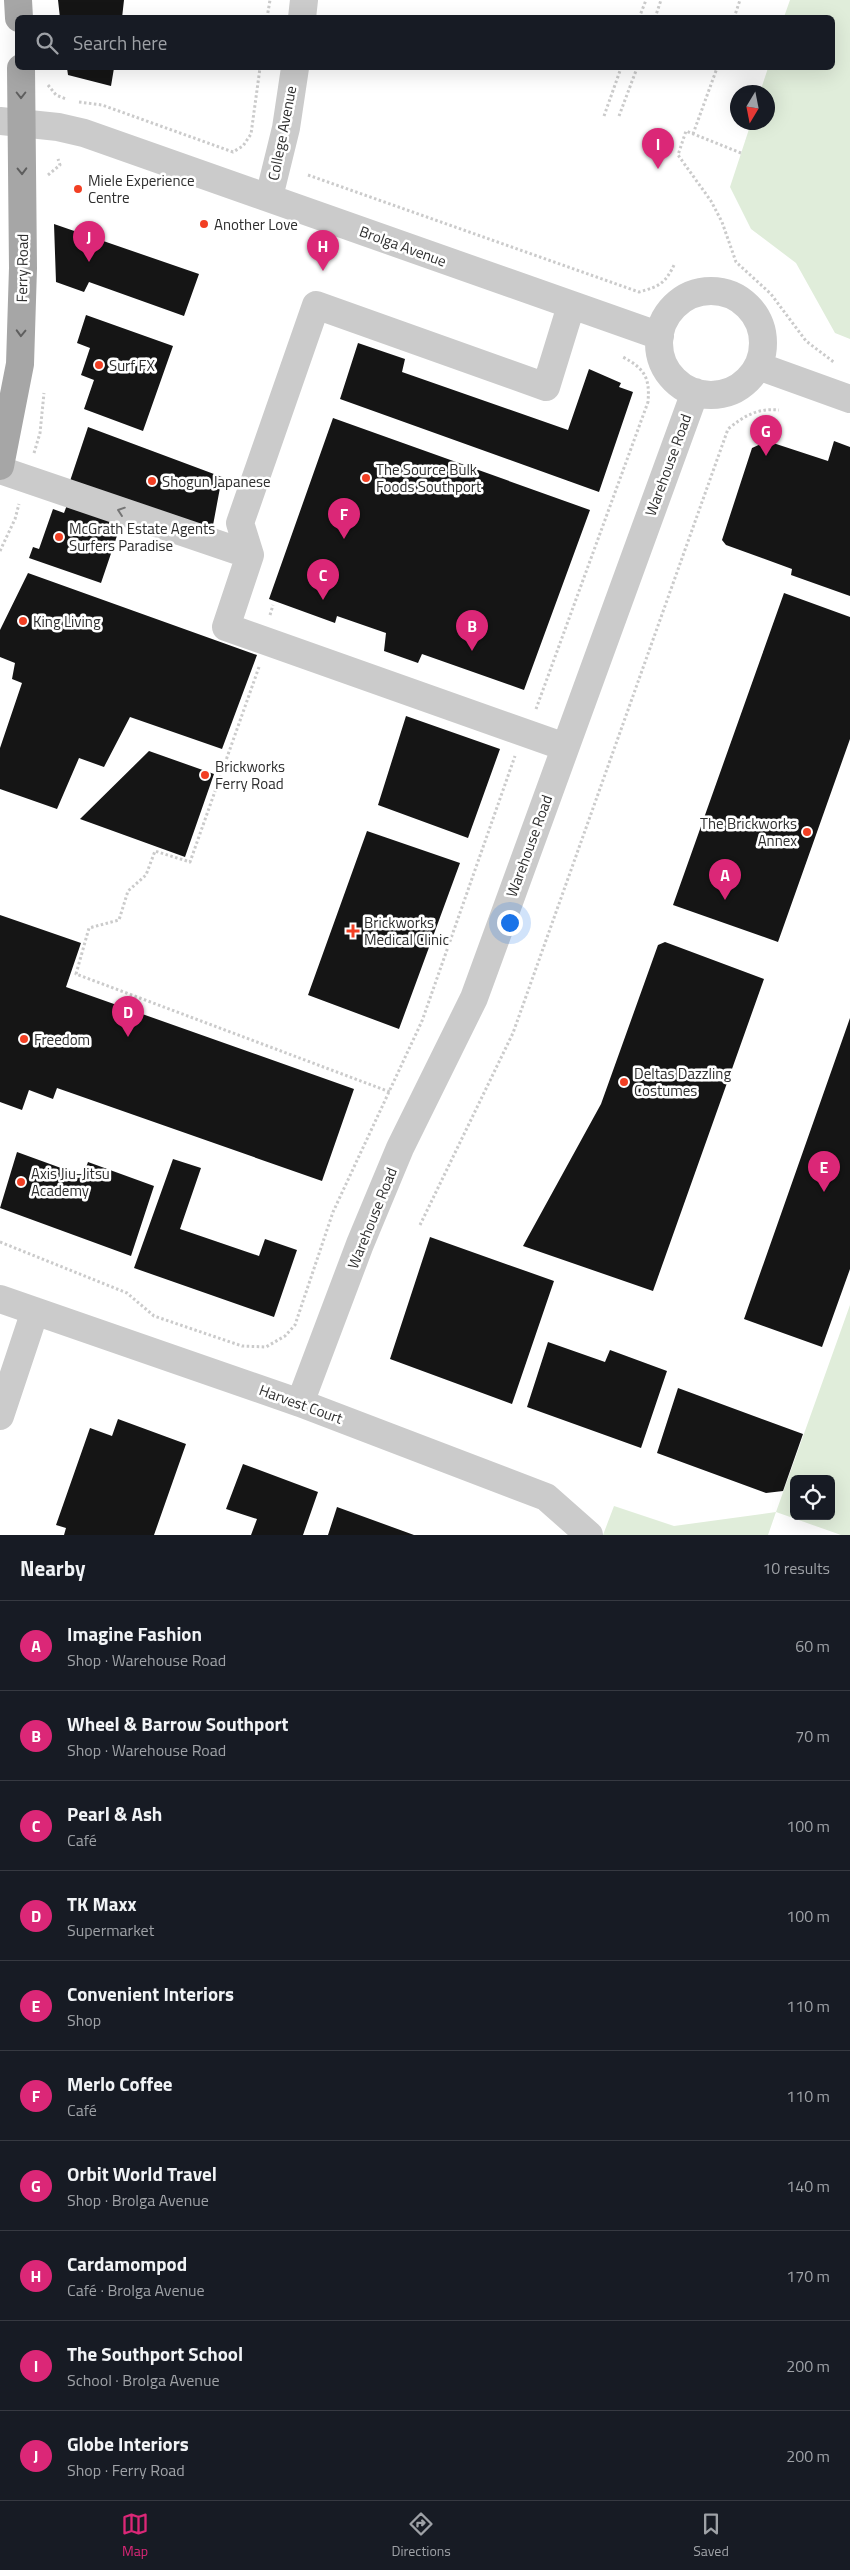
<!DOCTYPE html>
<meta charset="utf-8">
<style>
body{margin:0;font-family:"Titillium Web",sans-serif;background:#20242c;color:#f1f3f6}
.controls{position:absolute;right:15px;bottom:15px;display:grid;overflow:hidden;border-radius:8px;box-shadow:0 5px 20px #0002}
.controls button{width:45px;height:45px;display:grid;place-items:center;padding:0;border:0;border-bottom:1px solid #363941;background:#171b24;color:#f1f3f6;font:25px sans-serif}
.compass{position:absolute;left:730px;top:85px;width:45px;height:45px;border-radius:50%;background:#171b24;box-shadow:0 5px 20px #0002;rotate:190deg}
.you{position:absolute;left:509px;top:922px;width:18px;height:18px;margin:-12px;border:4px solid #fff;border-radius:50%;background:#1a73e8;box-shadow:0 0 0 8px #1a73e833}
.badge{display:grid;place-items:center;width:32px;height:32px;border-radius:50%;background:#db2777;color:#fff;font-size:16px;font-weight:700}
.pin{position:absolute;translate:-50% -41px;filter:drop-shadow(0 1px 2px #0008)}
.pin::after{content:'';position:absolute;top:26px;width:18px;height:15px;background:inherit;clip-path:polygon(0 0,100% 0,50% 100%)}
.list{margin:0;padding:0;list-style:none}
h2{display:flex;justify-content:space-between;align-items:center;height:65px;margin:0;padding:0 20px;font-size:21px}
h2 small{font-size:16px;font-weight:400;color:#9ea1a6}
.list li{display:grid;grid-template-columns:32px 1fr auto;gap:15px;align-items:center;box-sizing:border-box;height:90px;padding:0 20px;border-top:1px solid #363941}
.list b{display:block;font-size:19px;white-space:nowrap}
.list p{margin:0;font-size:16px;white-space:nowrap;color:#9ea1a6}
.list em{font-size:16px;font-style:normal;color:#9ea1a6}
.icon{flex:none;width:28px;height:28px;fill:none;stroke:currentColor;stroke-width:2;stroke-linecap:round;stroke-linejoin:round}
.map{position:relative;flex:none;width:850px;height:1535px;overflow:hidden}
.search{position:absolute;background:#171b24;box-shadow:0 5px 20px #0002;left:15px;right:15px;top:15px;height:55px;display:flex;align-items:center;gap:12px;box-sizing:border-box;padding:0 18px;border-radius:8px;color:#9ea1a6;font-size:19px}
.sheet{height:965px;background:#171b24}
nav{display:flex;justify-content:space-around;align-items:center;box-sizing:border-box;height:70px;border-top:1px solid #363941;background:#171b24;font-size:14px;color:#9ea1a6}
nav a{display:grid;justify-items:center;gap:2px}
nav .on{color:#db2777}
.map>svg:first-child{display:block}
.green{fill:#e0edda;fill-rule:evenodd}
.building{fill:#151515}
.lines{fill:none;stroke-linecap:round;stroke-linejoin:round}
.path{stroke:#cbcbcb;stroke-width:3;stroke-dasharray:2.5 2.5;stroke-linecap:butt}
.minor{stroke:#cbcbcb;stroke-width:28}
.major{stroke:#a6a6a6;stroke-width:28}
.oneway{stroke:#5e5e5e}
.oneway2{stroke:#757575}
.poi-dot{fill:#f23f23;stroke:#fff;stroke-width:2}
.labels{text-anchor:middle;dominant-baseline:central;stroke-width:5;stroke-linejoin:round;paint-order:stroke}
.street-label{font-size:15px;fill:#2e2e2e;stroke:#fff}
.poi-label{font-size:15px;fill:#2e2e2e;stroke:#fff;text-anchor:start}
</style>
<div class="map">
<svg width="850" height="1535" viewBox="0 0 850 1535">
<rect width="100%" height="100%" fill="#fff"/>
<path class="green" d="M790 0H850V339L835 333 796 263 751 229 730 187 751 123 768 122V92H760L768 68H832V18L784 17Z
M850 1305V1535H841L776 1512 768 1535H603L614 1506 674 1526 776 1512ZM794 1479H831V1516H794Z"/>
<path class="building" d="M58 0H124L122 18H60Z
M67 68H114L111 86 68 75Z
M54 224 199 274 184 316 89 282 84 292 56 282Z
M86 315 173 346 143 431 84 409 94 380 81 375 90 348 77 343Z
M358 343 405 359 402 372 568 430 589 369 621 383 619 387 633 392 599 492 340 399Z
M333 418 590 510 524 690 422 654 418 663 384 651 386 633 337 616 335 623 269 599Z
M88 427 222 477 211 536 69 484Z
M767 441 828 461 834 441 850 447V596L791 575 792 569 726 545 722 540 752 448Z
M67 505 121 524 101 583 29 558 33 547 39 549 53 509 64 513Z
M28 573 257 655 222 749 130 717 104 767 79 758 57 809 0 789V748L22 683 12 679 15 663 0 657V630Z
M784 593 850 617V739L778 942 673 905Z
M406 716 500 749 468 838 378 805Z
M149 751 214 774 185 857 80 819Z
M367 831 460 863 399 1029 308 995Z
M0 915 81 943 66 987 354 1089 322 1181 57 1088 53 1099 29 1090 22 1110 0 1102Z
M665 942 764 979 653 1291 523 1246 601 1104 658 945Z
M850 1018V1269L822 1347 744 1319Z
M17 1152 83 1176 88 1162 154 1186 131 1256 0 1208Z
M173 1159 201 1168 180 1229 259 1256 265 1239 297 1250 274 1317 134 1268Z
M430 1237 554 1281 512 1404 390 1359Z
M548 1342 605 1362 610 1350 667 1371 641 1448 527 1407Z
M678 1388 803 1434 783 1491 766 1493 657 1453Z
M118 1419 186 1444 154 1535H64L66 1528 56 1525 90 1428 112 1436Z
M243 1464 318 1492 303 1535H251L257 1519 226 1509Z
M337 1507 414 1535H328Z"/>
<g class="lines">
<path class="path" d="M267 18 270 0
M639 18 646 0
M655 18 661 0
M734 18 740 0
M48 85 56 95 66 99
M79 102 102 105 233 152 243 146 251 134 260 68
M604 116 621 68
M619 116 637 68
M693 134 717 68
M741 153 686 131 678 155 711 201 722 222 736 262 771 294 806 341 835 363
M48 175 60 165 58 159
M308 175 639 292C660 286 665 284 675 263
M34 453 40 433 44 393
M0 551 15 519 19 504
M270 615 273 605
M259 667 190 862 155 851 146 875 128 891 119 920 89 928 76 974 390 1092
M536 709 648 402C650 378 645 369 623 357
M420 1225 513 1033 728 429C744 416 757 408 779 410
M0 1242 127 1293 154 1316 242 1346 266 1347 285 1336 295 1325 333 1212 422 1021 515 756"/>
<path class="minor" d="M302 18 304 0
M0 121 58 127 84 133 660 336
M269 197 286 128 295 68
M659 343a52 52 0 1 1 104 0a52 52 0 1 1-104 0Z
M758 366 850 399
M0 470 250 555
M565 747 226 627 250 555 240 523 316 305 546 387 571 306
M0 1299 300 1403 546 1497 589 1535
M300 1403 360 1244 400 1148 474 998 695 392
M0 1416 35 1311"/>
<path class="major" d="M18 0 19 18
M0 466 20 364 23 268 21 68"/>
</g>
<defs><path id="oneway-chevron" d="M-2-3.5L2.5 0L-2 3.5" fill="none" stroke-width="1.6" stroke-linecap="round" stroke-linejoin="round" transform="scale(1.25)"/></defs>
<g class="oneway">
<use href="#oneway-chevron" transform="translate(21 95) rotate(90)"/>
<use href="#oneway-chevron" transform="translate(22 171) rotate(89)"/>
<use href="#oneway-chevron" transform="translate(21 333) rotate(92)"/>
</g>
<use class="oneway2" href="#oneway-chevron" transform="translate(121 511) rotate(-161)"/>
<g class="poi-dot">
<circle cx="78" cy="189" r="5"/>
<circle cx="204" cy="224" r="5"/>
<circle cx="99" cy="365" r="5"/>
<circle cx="366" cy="478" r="5"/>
<circle cx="152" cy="481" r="5"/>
<circle cx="59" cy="537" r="5"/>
<circle cx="23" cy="621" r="5"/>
<circle cx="205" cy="775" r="5"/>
<circle cx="807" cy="832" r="5"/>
<path d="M350.5 923.5h5v5h5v5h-5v5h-5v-5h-5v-5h5z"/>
<circle cx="24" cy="1039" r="5"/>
<circle cx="624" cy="1082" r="5"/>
<circle cx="21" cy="1182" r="5"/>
</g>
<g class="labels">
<g class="street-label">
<text transform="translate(282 133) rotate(-79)">College Avenue</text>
<text transform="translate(403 246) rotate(20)">Brolga Avenue</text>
<text transform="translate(22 268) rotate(-89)">Ferry Road</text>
<text transform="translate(668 465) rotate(-70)">Warehouse Road</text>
<text transform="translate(529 846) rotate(-70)">Warehouse Road</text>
<text transform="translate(372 1218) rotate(-68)">Warehouse Road</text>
<text transform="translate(301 1404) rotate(20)">Harvest Court</text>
</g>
<g class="poi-label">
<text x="88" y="180">Miele Experience<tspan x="88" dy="17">Centre</tspan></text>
<text x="214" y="224">Another Love</text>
<text x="109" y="365">Surf FX</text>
<text x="376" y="469">The Source Bulk<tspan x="376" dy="17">Foods Southport</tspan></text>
<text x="162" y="481">Shogun Japanese</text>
<text x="69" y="528">McGrath Estate Agents<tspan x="69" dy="17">Surfers Paradise</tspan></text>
<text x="33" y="621">King Living</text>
<text x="215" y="766">Brickworks<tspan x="215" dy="17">Ferry Road</tspan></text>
<text x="797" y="823" text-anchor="end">The Brickworks<tspan x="797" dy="17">Annex</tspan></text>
<text x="364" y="922">Brickworks<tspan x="364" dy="17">Medical Clinic</tspan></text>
<text x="34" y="1039">Freedom</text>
<text x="634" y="1073">Deltas Dazzling<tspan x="634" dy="17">Costumes</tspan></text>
<text x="31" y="1173">Axis Jiu-Jitsu<tspan x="31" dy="17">Academy</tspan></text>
</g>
</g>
</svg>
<div class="controls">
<button><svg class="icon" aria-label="locate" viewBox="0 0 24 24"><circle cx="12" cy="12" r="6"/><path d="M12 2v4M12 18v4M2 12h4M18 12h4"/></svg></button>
</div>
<svg class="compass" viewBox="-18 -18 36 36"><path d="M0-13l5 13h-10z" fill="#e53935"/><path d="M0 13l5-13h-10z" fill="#9ea1a6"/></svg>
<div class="you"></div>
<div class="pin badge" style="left:725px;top:900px">A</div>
<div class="pin badge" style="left:472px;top:651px">B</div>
<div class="pin badge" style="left:323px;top:600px">C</div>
<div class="pin badge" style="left:128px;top:1037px">D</div>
<div class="pin badge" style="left:824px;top:1192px">E</div>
<div class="pin badge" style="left:344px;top:539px">F</div>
<div class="pin badge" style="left:766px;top:456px">G</div>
<div class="pin badge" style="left:323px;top:271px">H</div>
<div class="pin badge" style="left:658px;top:169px">I</div>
<div class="pin badge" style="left:89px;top:262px">J</div>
<div class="search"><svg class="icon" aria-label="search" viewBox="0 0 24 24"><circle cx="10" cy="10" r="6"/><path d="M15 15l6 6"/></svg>Search here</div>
</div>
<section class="sheet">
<h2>Nearby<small>10 results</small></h2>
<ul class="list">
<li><span class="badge">A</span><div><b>Imagine Fashion</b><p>Shop · Warehouse Road</p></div><em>60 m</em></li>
<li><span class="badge">B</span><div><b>Wheel &amp; Barrow Southport</b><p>Shop · Warehouse Road</p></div><em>70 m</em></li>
<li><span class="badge">C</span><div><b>Pearl &amp; Ash</b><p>Café</p></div><em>100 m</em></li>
<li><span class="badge">D</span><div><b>TK Maxx</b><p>Supermarket</p></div><em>100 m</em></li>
<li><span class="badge">E</span><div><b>Convenient Interiors</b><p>Shop</p></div><em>110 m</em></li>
<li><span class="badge">F</span><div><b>Merlo Coffee</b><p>Café</p></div><em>110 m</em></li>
<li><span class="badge">G</span><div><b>Orbit World Travel</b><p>Shop · Brolga Avenue</p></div><em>140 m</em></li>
<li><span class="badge">H</span><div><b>Cardamompod</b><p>Café · Brolga Avenue</p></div><em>170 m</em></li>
<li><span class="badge">I</span><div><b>The Southport School</b><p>School · Brolga Avenue</p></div><em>200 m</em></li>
<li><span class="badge">J</span><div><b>Globe Interiors</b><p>Shop · Ferry Road</p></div><em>200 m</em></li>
</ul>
</section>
<nav>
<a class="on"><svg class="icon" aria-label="map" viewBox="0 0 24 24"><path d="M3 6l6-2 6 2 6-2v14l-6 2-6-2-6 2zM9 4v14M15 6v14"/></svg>Map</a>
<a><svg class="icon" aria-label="directions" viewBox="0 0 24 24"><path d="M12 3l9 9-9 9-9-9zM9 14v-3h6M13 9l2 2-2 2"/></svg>Directions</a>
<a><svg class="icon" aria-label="saved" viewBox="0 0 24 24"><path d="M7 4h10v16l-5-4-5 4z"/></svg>Saved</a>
</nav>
